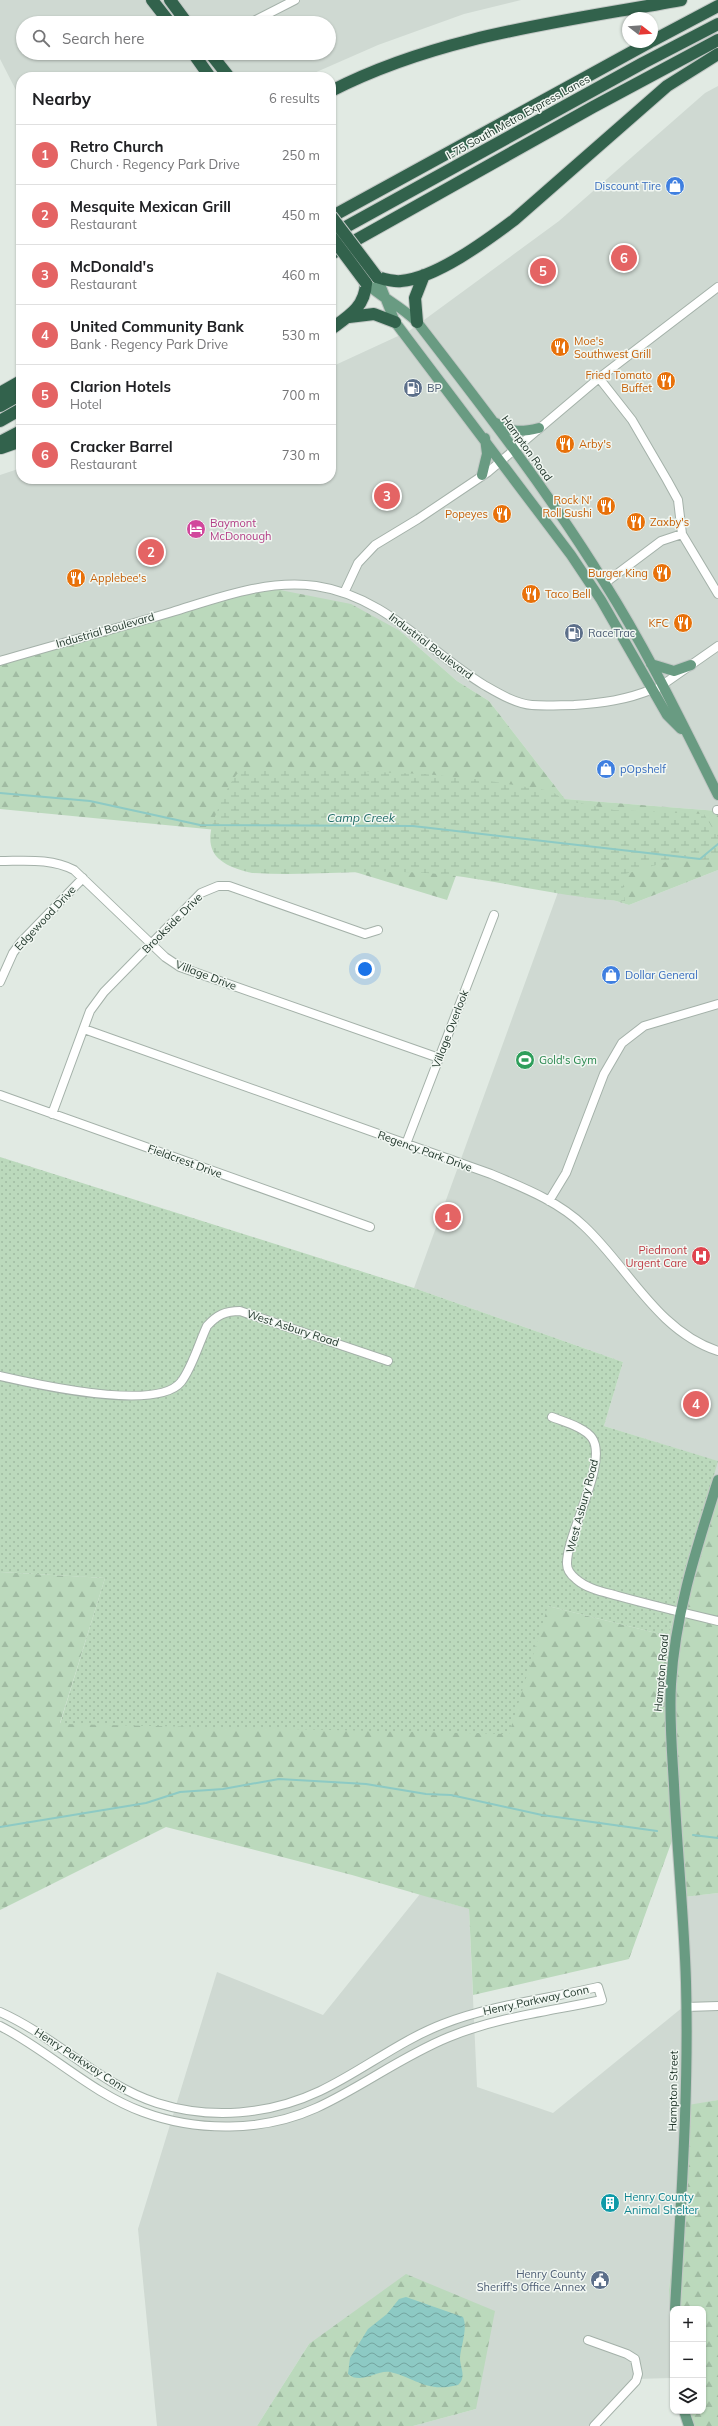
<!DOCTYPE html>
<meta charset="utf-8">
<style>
body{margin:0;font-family:Mulish,sans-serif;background:#f2f2f2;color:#202124}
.controls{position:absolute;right:12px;bottom:12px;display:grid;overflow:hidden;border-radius:8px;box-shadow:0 1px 3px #0004}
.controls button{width:36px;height:36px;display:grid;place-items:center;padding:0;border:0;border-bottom:1px solid #e0e0e0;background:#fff;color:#202124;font:20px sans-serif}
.compass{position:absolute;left:622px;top:12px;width:36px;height:36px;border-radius:50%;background:#fff;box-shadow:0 1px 3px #0004;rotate:107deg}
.you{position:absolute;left:365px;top:969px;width:14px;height:14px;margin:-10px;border:3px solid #fff;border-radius:50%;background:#1a73e8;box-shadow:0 0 0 6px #1a73e833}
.badge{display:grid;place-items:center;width:26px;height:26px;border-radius:50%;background:#e46464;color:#fff;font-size:13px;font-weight:700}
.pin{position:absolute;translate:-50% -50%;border:2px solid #fff;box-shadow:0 1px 4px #0006}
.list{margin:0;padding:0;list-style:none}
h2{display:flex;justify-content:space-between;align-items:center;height:52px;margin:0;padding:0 16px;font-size:17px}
h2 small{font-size:13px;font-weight:400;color:#757577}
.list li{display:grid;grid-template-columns:26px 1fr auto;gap:12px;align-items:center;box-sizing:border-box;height:60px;padding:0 16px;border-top:1px solid #e0e0e0}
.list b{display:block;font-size:15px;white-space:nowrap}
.list p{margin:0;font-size:13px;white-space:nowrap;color:#757577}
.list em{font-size:13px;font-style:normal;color:#757577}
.icon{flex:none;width:22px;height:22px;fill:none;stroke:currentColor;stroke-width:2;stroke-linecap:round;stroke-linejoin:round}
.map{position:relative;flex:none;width:718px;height:2426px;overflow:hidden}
.search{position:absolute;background:#fff;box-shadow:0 1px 3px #0004;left:16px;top:16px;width:320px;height:44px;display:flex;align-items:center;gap:10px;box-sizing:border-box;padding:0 14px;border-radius:22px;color:#757577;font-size:15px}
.panel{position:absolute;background:#fff;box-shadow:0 1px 3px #0004;left:16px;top:72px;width:320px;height:412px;border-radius:16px}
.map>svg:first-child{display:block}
.built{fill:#cfd9d2;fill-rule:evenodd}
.forest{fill:url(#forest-firs)}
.wetland{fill:url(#wetland-marsh)}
.park{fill:url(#park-dots)}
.water{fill:url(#water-waves)}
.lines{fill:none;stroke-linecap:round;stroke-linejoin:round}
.stream{stroke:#8dcac4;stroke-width:2}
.minor-casing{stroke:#a4b1a9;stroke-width:10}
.major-casing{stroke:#c1c7c4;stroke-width:12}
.highway-casing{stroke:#c1c7c4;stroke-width:14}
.minor{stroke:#fff;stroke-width:8}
.major{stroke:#699b82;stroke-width:10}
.highway{stroke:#32624c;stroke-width:12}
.highway-bridge-casing{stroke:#c1c7c4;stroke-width:14;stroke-linecap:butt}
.highway-bridge{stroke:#32624c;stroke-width:12}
.labels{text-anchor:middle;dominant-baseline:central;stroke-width:3;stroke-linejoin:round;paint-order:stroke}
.street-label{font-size:11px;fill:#23382d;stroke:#f1f7f2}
.shop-label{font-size:11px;fill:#366cbe;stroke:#f1f7f2;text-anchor:start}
.food-label{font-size:11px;fill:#c56008;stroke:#f1f7f2;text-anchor:start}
.service-label{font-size:11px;fill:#4e5e75;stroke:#f1f7f2;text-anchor:start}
.hotel-label{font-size:11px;fill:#b23c85;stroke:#f1f7f2;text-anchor:start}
.leisure-label{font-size:11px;fill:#27864d;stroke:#f1f7f2;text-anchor:start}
.health-label{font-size:11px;fill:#be3a42;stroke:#f1f7f2;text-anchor:end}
.culture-label{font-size:11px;fill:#0d838f;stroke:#f1f7f2;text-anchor:start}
.water-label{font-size:12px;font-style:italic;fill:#236e68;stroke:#f1f7f2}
</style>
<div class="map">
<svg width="718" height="2426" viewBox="0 0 718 2426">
<defs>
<pattern id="forest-firs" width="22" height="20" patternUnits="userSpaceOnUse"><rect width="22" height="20" fill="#bbd9bc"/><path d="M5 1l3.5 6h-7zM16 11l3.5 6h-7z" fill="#a0bba2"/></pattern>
<pattern id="wetland-marsh" width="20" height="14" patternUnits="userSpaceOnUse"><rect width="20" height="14" fill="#bbd9bc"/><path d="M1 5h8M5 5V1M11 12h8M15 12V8" fill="none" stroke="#a0bba2"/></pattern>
<pattern id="park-dots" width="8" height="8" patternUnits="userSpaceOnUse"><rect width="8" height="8" fill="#bbd9bc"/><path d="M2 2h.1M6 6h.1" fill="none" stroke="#a0bba2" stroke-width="1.8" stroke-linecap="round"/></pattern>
<pattern id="water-waves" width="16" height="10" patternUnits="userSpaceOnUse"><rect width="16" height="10" fill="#8dcac4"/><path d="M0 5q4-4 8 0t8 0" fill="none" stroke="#73a5a0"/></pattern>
</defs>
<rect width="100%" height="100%" fill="#e1eae3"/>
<path class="built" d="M0 0H521L464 14 378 45 305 77H21V100L0 59ZM23 23H329V53H23Z
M718 86V811L565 799 489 701 457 681 400 631 0 665V475L21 468V479H331V367L409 331 559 221 705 93Z
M718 870V1496L708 1493 717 1461 604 1426 623 1362 414 1288 561 884 629 905Z
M718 1893V2100L688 2106 669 2290 672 2378 634 2379 589 2426H413L476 2409 309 2344 257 2426H157L138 2229 217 1972 323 2015 420 1894 469 1909 477 2087 553 2113 683 2007 684 1897Z"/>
<path class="forest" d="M275 589 351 604 400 631 457 681 489 701 565 799 718 811V870L629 905 464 854 447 900 217 830 0 809V665L210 598Z
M708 1493 718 1496V1893L684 1897 673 1838 629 1959 473 1995 469 1909 352 1875 166 1827 0 1910V1572L105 1578 60 1723 548 1606 668 1636Z
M718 2100V2426H687L683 2411H703V2309H673V2380L669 2290 688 2105Z
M406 2274 495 2311 476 2409 413 2426H257L309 2344Z"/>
<path class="wetland" d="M299 769 425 774 483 780 551 791 565 800 614 810 704 814 718 837V860L702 863 683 857 622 875 625 901C565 898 507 882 448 875 383 867 317 877 252 873 212 864 201 848 218 809 223 797 229 784 237 774L248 770Z"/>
<path class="park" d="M0 1157 414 1288 623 1362 604 1426 718 1461 668 1636 548 1606 509 1734 60 1724 105 1578 0 1572Z"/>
<path class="water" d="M406 2297 463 2317C468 2328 461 2346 460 2358 460 2368 467 2377 458 2385 425 2393 417 2378 390 2372 376 2370 361 2385 348 2374L350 2358 368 2329 387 2314 399 2299Z"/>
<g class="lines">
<path class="stream" d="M0 793 90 801 200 825 413 826 700 859 718 844
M0 1827 146 1803 180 1792 223 1789 279 1779 366 1784 426 1794 451 1795 542 1815 657 1831
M693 1835 718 1838"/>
<g class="minor-casing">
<path id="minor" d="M250 23 295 0
M599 378 632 420 667 480 678 500 682 534 718 594
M605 583 661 541 682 534
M344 593 358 563 375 545 418 519 488 472 599 378 718 287
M0 661C57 644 115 629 172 612 218 598 267 579 316 586 385 596 428 651 484 685 498 693 516 704 532 705 546 706 561 705 574 705 603 703 626 700 653 689
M658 688 718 646
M717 810H718
M0 861C25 861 51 858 74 870L165 957 180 967 439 1058
M0 982 13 953 21 942 83 878
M84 1029 491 1174C524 1188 558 1201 584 1226 628 1267 657 1331 718 1351
M0 1095 370 1227
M52 1114 90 1011 104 992 201 893 218 886H229L365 934 378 930
M406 1144 494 915
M549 1201 566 1173 604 1074 622 1043 644 1026 718 1004
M0 1376C35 1384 157 1412 181 1382 192 1368 199 1343 207 1326 217 1315 225 1311 240 1311L388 1361
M552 1417C564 1422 584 1427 592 1438 609 1462 566 1535 567 1564 567 1570 571 1575 576 1579 587 1589 604 1592 618 1596 651 1605 684 1613 718 1621
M686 2007 718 2006
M0 2012C56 2037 99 2084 157 2103 211 2120 269 2115 320 2091 362 2071 399 2041 443 2024 492 2005 547 1999 598 1987L602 2000C551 2011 498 2017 449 2037 402 2056 362 2087 316 2108 263 2132 197 2132 143 2112 91 2093 49 2051 0 2026
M588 2340 627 2354 635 2359 638 2374 636 2381 594 2426"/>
</g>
<g class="major-casing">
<path id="major" d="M377 277 395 322 571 555 601 600 667 715 681 729
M366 283C382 298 401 306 417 322 482 406 548 491 604 582 647 650 682 723 718 795
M496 423C510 433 523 432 539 428
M482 475 487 454 485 438
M651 664 674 671 691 665
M675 2309C681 2200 689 2091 686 1982 684 1916 677 1850 674 1785 672 1751 669 1717 671 1684 675 1613 697 1547 718 1480
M684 2411 689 2426"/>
</g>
<g class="highway-casing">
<path id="highway" d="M152 0 170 23
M170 0 187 23
M652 41 718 6
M193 53 210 77
M210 53 229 77
M331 91C440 35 562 22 681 0
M331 217 650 42
M333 234 643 63 718 24
M331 254 593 107 718 40
M377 277C384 279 393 282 401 281 436 278 486 241 514 220L667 86 718 54
M349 317 374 314 395 322
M417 322 415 298 424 275
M331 329C349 316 365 307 366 283
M0 393 21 381
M0 406 21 394
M0 421 21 409
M0 442 21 431
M1 448 21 441"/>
</g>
<use href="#minor" class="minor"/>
<use href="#major" class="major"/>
<use href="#highway" class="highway"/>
<g class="highway-bridge-casing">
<path id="highway-bridge" d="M331 216 377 277
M331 236 366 283"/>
</g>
<use href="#highway-bridge" class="highway-bridge"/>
</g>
<defs>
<g id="shop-disc" transform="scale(1)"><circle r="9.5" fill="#3f7fe0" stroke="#f1f7f2"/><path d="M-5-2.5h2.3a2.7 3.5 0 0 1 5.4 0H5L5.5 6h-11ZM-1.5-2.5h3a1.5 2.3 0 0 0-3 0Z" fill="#fff"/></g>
<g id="restaurant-disc" transform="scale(1)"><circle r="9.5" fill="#e8710a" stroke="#f1f7f2"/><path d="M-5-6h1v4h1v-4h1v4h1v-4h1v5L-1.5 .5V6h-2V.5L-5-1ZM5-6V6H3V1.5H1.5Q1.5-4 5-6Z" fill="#fff"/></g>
<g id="fuel-disc" transform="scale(1)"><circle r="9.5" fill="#5c6f8a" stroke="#f1f7f2"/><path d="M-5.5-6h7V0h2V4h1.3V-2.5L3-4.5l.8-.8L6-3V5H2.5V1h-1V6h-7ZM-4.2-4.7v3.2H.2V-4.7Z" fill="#fff"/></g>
<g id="hotel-disc" transform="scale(1)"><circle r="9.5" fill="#d1479c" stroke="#f1f7f2"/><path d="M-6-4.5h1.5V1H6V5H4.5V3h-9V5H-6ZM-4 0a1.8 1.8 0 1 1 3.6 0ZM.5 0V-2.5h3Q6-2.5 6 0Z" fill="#fff"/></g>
<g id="stadium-disc" transform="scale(1)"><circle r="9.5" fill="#2e9e5b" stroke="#f1f7f2"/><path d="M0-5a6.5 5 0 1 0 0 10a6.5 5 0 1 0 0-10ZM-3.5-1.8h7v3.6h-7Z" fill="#fff"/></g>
<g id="hospital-disc" transform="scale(1)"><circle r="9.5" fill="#e0444e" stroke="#f1f7f2"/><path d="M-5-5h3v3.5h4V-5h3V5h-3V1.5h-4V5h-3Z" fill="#fff"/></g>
<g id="building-disc" transform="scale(1)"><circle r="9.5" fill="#0f9aa8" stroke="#f1f7f2"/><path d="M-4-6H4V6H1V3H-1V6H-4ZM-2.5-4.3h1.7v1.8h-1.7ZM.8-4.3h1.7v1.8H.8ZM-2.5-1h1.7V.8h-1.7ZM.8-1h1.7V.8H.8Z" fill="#fff"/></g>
<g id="civic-disc" transform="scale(1)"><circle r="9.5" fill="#5c6f8a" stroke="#f1f7f2"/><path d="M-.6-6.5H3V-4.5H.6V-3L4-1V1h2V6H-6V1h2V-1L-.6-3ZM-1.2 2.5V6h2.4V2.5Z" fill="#fff"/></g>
</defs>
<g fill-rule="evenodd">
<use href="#shop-disc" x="675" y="186"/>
<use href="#restaurant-disc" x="560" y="347"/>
<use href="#restaurant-disc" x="666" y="381"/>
<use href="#fuel-disc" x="413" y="388"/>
<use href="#restaurant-disc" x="565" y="444"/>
<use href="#restaurant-disc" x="606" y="506"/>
<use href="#restaurant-disc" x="502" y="514"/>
<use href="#restaurant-disc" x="636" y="522"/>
<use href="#hotel-disc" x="196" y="529"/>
<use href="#restaurant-disc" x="662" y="573"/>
<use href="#restaurant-disc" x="76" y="578"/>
<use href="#restaurant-disc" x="531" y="594"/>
<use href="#restaurant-disc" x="683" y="623"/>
<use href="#fuel-disc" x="574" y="633"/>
<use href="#shop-disc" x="606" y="769"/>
<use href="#shop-disc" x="611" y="975"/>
<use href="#stadium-disc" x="525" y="1060"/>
<use href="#hospital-disc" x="701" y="1256"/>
<use href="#building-disc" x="610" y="2203"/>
<use href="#civic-disc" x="600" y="2280"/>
</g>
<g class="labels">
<g class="street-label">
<text transform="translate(518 117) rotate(-29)">I-75 South Metro Express Lanes</text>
<text transform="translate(527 448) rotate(54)">Hampton Road</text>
<text transform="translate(105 630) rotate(-16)">Industrial Boulevard</text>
<text transform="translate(431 646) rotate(37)">Industrial Boulevard</text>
<text transform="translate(45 918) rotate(-47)">Edgewood Drive</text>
<text transform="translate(172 923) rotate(-45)">Brookside Drive</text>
<text transform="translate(206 975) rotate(21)">Village Drive</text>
<text transform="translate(450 1029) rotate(-69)">Village Overlook</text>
<text transform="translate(425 1151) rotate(20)">Regency Park Drive</text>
<text transform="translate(185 1161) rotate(20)">Fieldcrest Drive</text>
<text transform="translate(293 1328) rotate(18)">West Asbury Road</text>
<text transform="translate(582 1506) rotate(-75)">West Asbury Road</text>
<text transform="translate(661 1673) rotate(-85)">Hampton Road</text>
<text transform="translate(536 2000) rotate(-12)">Henry Parkway Conn</text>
<text transform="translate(81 2060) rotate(33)">Henry Parkway Conn</text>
<text transform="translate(673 2091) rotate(-89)">Hampton Street</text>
</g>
<g class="shop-label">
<text x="661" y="186" text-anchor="end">Discount Tire</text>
<text x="620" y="769">pOpshelf</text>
<text x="625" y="975">Dollar General</text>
</g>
<g class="food-label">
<text x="574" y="341">Moe's<tspan x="574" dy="13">Southwest Grill</tspan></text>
<text x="652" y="375" text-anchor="end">Fried Tomato<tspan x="652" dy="13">Buffet</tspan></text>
<text x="579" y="444">Arby's</text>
<text x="592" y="500" text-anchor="end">Rock N'<tspan x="592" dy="13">Roll Sushi</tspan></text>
<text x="488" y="514" text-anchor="end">Popeyes</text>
<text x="650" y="522">Zaxby's</text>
<text x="648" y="573" text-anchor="end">Burger King</text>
<text x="90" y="578">Applebee's</text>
<text x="545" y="594">Taco Bell</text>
<text x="669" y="623" text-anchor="end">KFC</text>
</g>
<g class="service-label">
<text x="427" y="388">BP</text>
<text x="588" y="633">RaceTrac</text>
<text x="586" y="2274" text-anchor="end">Henry County<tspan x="586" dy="13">Sheriff's Office Annex</tspan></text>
</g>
<g class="hotel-label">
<text x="210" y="523">Baymont<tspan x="210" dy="13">McDonough</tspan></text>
</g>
<g class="leisure-label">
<text x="539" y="1060">Gold's Gym</text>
</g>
<g class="health-label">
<text x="687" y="1250">Piedmont<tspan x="687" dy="13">Urgent Care</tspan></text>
</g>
<g class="culture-label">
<text x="624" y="2197">Henry County<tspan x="624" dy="13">Animal Shelter</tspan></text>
</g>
<g class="water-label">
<text x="361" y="817">Camp Creek</text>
</g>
</g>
</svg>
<div class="controls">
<button>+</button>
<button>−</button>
<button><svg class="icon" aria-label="layers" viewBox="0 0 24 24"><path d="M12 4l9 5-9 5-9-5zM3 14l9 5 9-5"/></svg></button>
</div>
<svg class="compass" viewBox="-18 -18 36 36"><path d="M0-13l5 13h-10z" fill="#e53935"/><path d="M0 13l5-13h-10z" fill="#757577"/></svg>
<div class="you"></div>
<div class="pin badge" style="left:448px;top:1217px">1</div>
<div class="pin badge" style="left:151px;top:552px">2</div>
<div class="pin badge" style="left:387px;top:496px">3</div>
<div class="pin badge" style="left:696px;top:1404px">4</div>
<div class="pin badge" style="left:543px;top:271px">5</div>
<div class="pin badge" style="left:624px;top:258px">6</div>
<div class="search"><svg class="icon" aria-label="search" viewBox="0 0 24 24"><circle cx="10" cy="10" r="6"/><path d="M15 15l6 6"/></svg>Search here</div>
<section class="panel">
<h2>Nearby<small>6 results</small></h2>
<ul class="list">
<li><span class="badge">1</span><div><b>Retro Church</b><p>Church · Regency Park Drive</p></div><em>250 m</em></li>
<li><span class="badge">2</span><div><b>Mesquite Mexican Grill</b><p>Restaurant</p></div><em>450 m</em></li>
<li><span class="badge">3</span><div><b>McDonald's</b><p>Restaurant</p></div><em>460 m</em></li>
<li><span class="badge">4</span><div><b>United Community Bank</b><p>Bank · Regency Park Drive</p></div><em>530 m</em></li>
<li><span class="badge">5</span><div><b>Clarion Hotels</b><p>Hotel</p></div><em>700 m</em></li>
<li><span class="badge">6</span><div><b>Cracker Barrel</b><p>Restaurant</p></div><em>730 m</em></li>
</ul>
</section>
</div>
